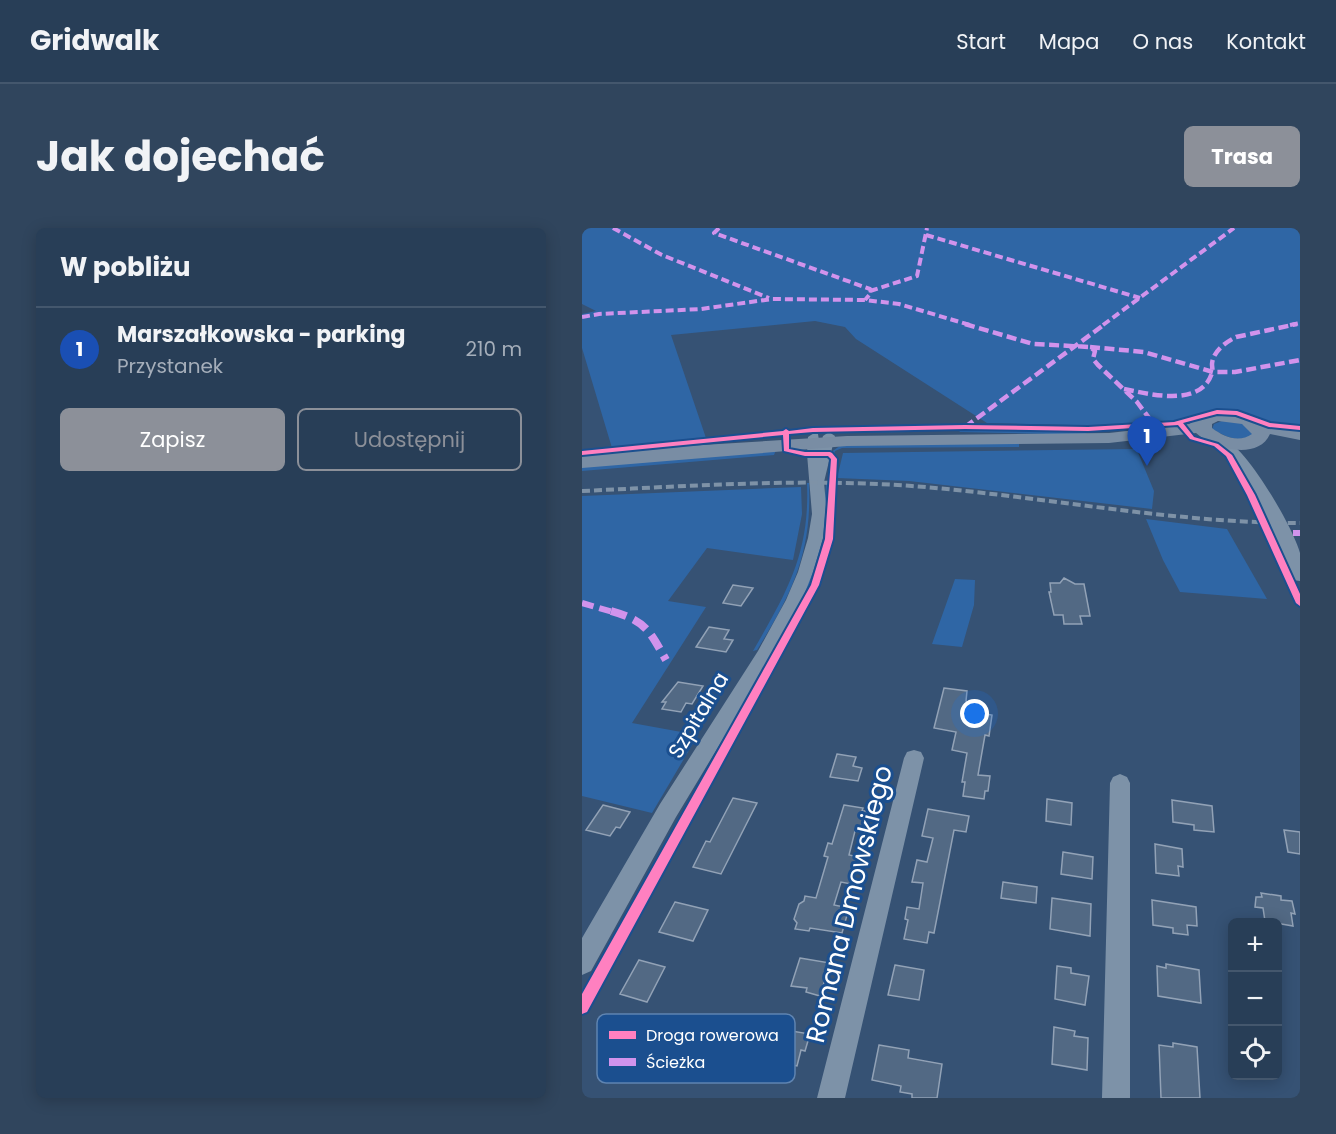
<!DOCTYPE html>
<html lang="pl">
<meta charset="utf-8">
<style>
body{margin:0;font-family:Poppins,sans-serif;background:#30455d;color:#f1f3f6}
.controls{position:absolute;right:18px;bottom:18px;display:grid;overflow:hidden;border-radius:9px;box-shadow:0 3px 15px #0003}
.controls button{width:54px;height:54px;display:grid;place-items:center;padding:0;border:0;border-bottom:2px solid #44576d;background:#283e57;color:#f1f3f6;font:30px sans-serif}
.you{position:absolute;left:393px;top:486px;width:21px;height:21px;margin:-15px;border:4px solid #fff;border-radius:50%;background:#1a73e8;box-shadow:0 0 0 9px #1a73e833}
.badge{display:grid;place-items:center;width:39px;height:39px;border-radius:50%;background:#8c9099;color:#fff;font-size:20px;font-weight:700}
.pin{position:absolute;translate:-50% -50px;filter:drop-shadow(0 2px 3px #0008)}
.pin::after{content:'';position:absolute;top:32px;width:21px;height:18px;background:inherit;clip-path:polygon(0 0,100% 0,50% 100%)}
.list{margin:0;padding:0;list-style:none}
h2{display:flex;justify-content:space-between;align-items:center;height:78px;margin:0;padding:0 24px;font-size:26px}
h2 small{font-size:20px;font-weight:400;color:#a5aeba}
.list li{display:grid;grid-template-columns:39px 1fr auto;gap:18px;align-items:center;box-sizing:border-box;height:84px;padding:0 24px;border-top:2px solid #44576d}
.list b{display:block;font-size:22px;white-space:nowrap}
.list p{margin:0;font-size:20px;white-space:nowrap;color:#a5aeba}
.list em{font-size:20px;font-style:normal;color:#a5aeba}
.actions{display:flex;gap:12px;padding:18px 24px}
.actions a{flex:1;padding:14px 0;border:2px solid #8c9099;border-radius:9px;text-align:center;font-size:21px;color:#8c9099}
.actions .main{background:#8c9099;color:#fff}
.icon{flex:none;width:33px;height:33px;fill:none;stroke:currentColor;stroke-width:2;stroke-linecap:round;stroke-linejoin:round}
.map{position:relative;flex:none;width:718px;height:870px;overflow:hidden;border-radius:9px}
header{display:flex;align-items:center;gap:36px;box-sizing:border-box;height:84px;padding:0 30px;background:#283e57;border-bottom:2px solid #44576d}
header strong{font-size:28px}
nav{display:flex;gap:33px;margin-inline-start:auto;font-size:21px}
.intro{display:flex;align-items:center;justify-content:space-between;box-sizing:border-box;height:144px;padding:0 36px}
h1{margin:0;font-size:42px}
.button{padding:15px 27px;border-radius:9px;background:#8c9099;color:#fff;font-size:21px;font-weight:700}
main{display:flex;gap:36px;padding:0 36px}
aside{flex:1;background:#283e57;border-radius:9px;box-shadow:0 3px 15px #0003}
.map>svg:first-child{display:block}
.green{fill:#2f66a5}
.building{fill:#526984;stroke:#92a2b6;stroke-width:1.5}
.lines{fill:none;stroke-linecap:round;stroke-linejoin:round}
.minor{fill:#7d92a8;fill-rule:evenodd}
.tertiary{fill:#7d92a8;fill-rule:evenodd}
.secondary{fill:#798da4;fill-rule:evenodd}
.rail{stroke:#7e92a7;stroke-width:4;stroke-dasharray:8 4;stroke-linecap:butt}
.quiet-far3{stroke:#d193ec;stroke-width:4;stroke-dasharray:8 4;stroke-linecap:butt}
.quiet-far2{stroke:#d193ec;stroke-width:4.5;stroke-dasharray:10 4.5;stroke-linecap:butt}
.quiet-far1{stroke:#d193ec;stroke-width:6;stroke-dasharray:12 6;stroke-linecap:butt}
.quiet{stroke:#d193ec;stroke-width:8;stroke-dasharray:16 8;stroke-linecap:butt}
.cycleway-casing{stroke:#1b4f8f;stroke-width:4}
.cycleway{fill:#ff80c0;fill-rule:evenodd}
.labels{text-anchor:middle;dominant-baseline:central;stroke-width:6;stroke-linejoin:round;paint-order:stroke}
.street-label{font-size:21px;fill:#fff;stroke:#1b4f8f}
.near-street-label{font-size:26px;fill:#fff;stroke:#1b4f8f}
.key{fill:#1b4f8f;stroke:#5f84b1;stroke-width:1.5}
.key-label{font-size:16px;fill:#fff}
</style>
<header>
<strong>Gridwalk</strong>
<nav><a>Start</a><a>Mapa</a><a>O nas</a><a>Kontakt</a></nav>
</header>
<div class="intro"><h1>Jak dojechać</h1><a class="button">Trasa</a></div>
<main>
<aside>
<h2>W pobliżu<small></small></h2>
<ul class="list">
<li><span class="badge" style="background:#1a4fb4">1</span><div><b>Marszałkowska - parking</b><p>Przystanek</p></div><em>210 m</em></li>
</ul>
<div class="actions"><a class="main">Zapisz</a><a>Udostępnij</a></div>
</aside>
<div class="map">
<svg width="718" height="870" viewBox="0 0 718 870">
<rect width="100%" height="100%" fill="#365274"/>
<path class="green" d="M0 0H718V199L692 196 654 184 636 183 622 185 599 194 536 198 405 195 274 111 263 99 233 93 89 107 124 210 30 220 0 120V86L14 83 0 76Z
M640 193 659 195 670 203V207C656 216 643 208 630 201L632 196Z
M332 200 330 204 242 205V202Z
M375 200 503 202 505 207 378 204Z
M437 215V219L260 220 253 223 252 226 248 225 259 217Z
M552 221 555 222 572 263 570 281 327 253 255 250 261 225Z
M194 222 192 227 0 243V237Z
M225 255H227C230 324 211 364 175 422L171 423C205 364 228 325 225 255Z
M244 255H245C244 311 235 351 207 400 202 409 197 421 191 427L242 290Z
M219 259 220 286 211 332 125 320 86 373 124 379 50 495 116 507 70 585 0 568V268Z
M564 291 645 301 685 371 598 364 581 332Z
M373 351 393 352 392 377 380 419 350 416Z"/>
<path class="building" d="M482 350 493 356H502L508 388H498L500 396H482L481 387H472L467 364H469L468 355H478Z
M151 357 171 360 159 378 141 375Z
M127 399 147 402 142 411 151 412 144 424 114 419Z
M96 454 121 458 110 476 104 475 99 484 80 481 84 474H80Z
M362 460 385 463 384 473 392 484 410 487 407 508 403 507 396 547 408 548 406 563H403L402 571 381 568 383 554H380L385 525 370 522 374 504 352 500Z
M255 526 274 529 271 538 280 540 276 553 248 549Z
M151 570 175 575 139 646 111 639 124 613 128 614Z
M465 571 490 575 489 597 464 593Z
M590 572 630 578 632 604 612 602V597L591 594Z
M21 577 48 584 38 600 34 599 28 608 4 602Z
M262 577 281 580 280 583H285L279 604 273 603 267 627 277 629 269 656 259 654 252 677 267 680 260 705 228 700 227 703 213 701 215 695 212 691 217 676 222 673 223 668 234 670 246 629 242 628 246 615 250 616Z
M346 581 387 588 384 604 372 602 352 705 347 704 345 715 322 711 326 692 323 691 325 679 337 681 341 655 330 654 335 632 345 634 351 610 340 608Z
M702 602 718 604V626L706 624Z
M573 616 600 621 601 639 596 638 597 648 574 645Z
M481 624 511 629 510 651 479 646Z
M421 654 455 659 454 675 419 670Z
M679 665 699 668V672L710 673 713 686 709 685 711 698 683 693 681 680 673 679 674 669H680Z
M470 670 509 676 508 708 468 701Z
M570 672 614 679 615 698 605 697 606 707 591 705V700L571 697Z
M93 674 126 682 111 713 77 704Z
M218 730 248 735 238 768 224 764 225 760 209 758Z
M57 732 83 739 65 774 38 766Z
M584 736 617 742 619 775 576 768 575 738 584 740Z
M313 737 342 742 337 772 306 767Z
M475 738 489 740V745L507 748 503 777 473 771Z
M197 796 210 799 209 803 228 806 223 823 219 822 215 838 186 833Z
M472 799 493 803 492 808 506 810 505 842 470 836Z
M591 815 615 819 618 870H579L577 817 591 819Z
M297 817 327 822 326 830 360 836 355 870H330V866L318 864 319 858 290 852Z"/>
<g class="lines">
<path class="minor" d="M247 204 253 208 242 254 244 277 241 310 231 344 220 372 188 433 94 589 9 743 0 747V710L78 576 176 423 204 372 216 344 226 310 230 286 225 226 226 209 232 205 236 206 238 219 241 208Z
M332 522 339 524 342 530 263 870H235L322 530 325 524Z
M538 546 545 549 548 555V870H520L528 555 531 549Z"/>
<path class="tertiary" d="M637 208C663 215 711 299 718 325 718 334 718 345 718 353L711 352 708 347 665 254 644 226 629 213Z"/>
<path class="secondary" d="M636 182 659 184 680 194 718 202V212L688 206C676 233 631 221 614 205L527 215 265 218 0 240V228L71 220 265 208 527 205 607 196 621 187ZM636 193 660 196 670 206C657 215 642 209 630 200V196Z"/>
<path class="rail" d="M0 263C110 258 220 250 330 258 460 268 587 295 718 295"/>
<path class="quiet-far3" d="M31 0 80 27 187 70
M137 0 132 5 288 61 289 65 283 72
M715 0H718
M344 7 558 70
M288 63 335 48 345 0
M0 89 17 86 119 81 190 71 283 72 317 76 388 97
M521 97 652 0
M708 97 718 95"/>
<path class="quiet-far2" d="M383 96 451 116 508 119 513 123 511 131 516 137 555 174 573 198
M508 119 562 124 631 144H653L718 132
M542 161C567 166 619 180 630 145 631 142 630 139 630 136 631 123 644 114 654 109L715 96
M383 199 523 96"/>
<path class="quiet-far1" d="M711 305H718
M0 375 34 385"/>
<path class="quiet" d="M29 383C64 393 67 402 84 432"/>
<g class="cycleway-casing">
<path id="cycleway" d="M635 182 655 183 688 195 718 198V202L687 199 654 187 635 186 601 195 612 209 636 216 650 227 673 267 718 366V378L714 375 665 267 644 228 632 218 608 211 596 197 506 203 383 201 231 204 207 206V221L223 224H248L250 225 255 231 251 311 237 357 5 784 0 786V766L229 357 243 311 249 231 246 228H223L202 223 201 207 0 227V223L201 203 204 201 207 203 231 200 383 197 506 199 592 194Z"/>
</g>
<use href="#cycleway" class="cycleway"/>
</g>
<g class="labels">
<g class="street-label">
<text transform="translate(116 487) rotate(-59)">Szpitalna</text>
</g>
<g class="near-street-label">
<text transform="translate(267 676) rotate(-76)">Romana Dmowskiego</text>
</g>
</g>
<rect x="15" y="786" width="198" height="69" rx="9" class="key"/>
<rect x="27" y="803" width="27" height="8" fill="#ff80c0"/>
<rect x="27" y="830" width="27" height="8" fill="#d193ec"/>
<g class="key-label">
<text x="64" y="813">Droga rowerowa</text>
<text x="64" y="840">Ścieżka</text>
</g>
</svg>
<div class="controls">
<button>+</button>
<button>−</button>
<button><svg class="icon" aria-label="locate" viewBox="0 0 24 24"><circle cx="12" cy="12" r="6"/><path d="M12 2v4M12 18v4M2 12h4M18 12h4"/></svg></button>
</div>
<div class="you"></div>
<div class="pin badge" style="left:565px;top:238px;background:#1a4fb4">1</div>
</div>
</main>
